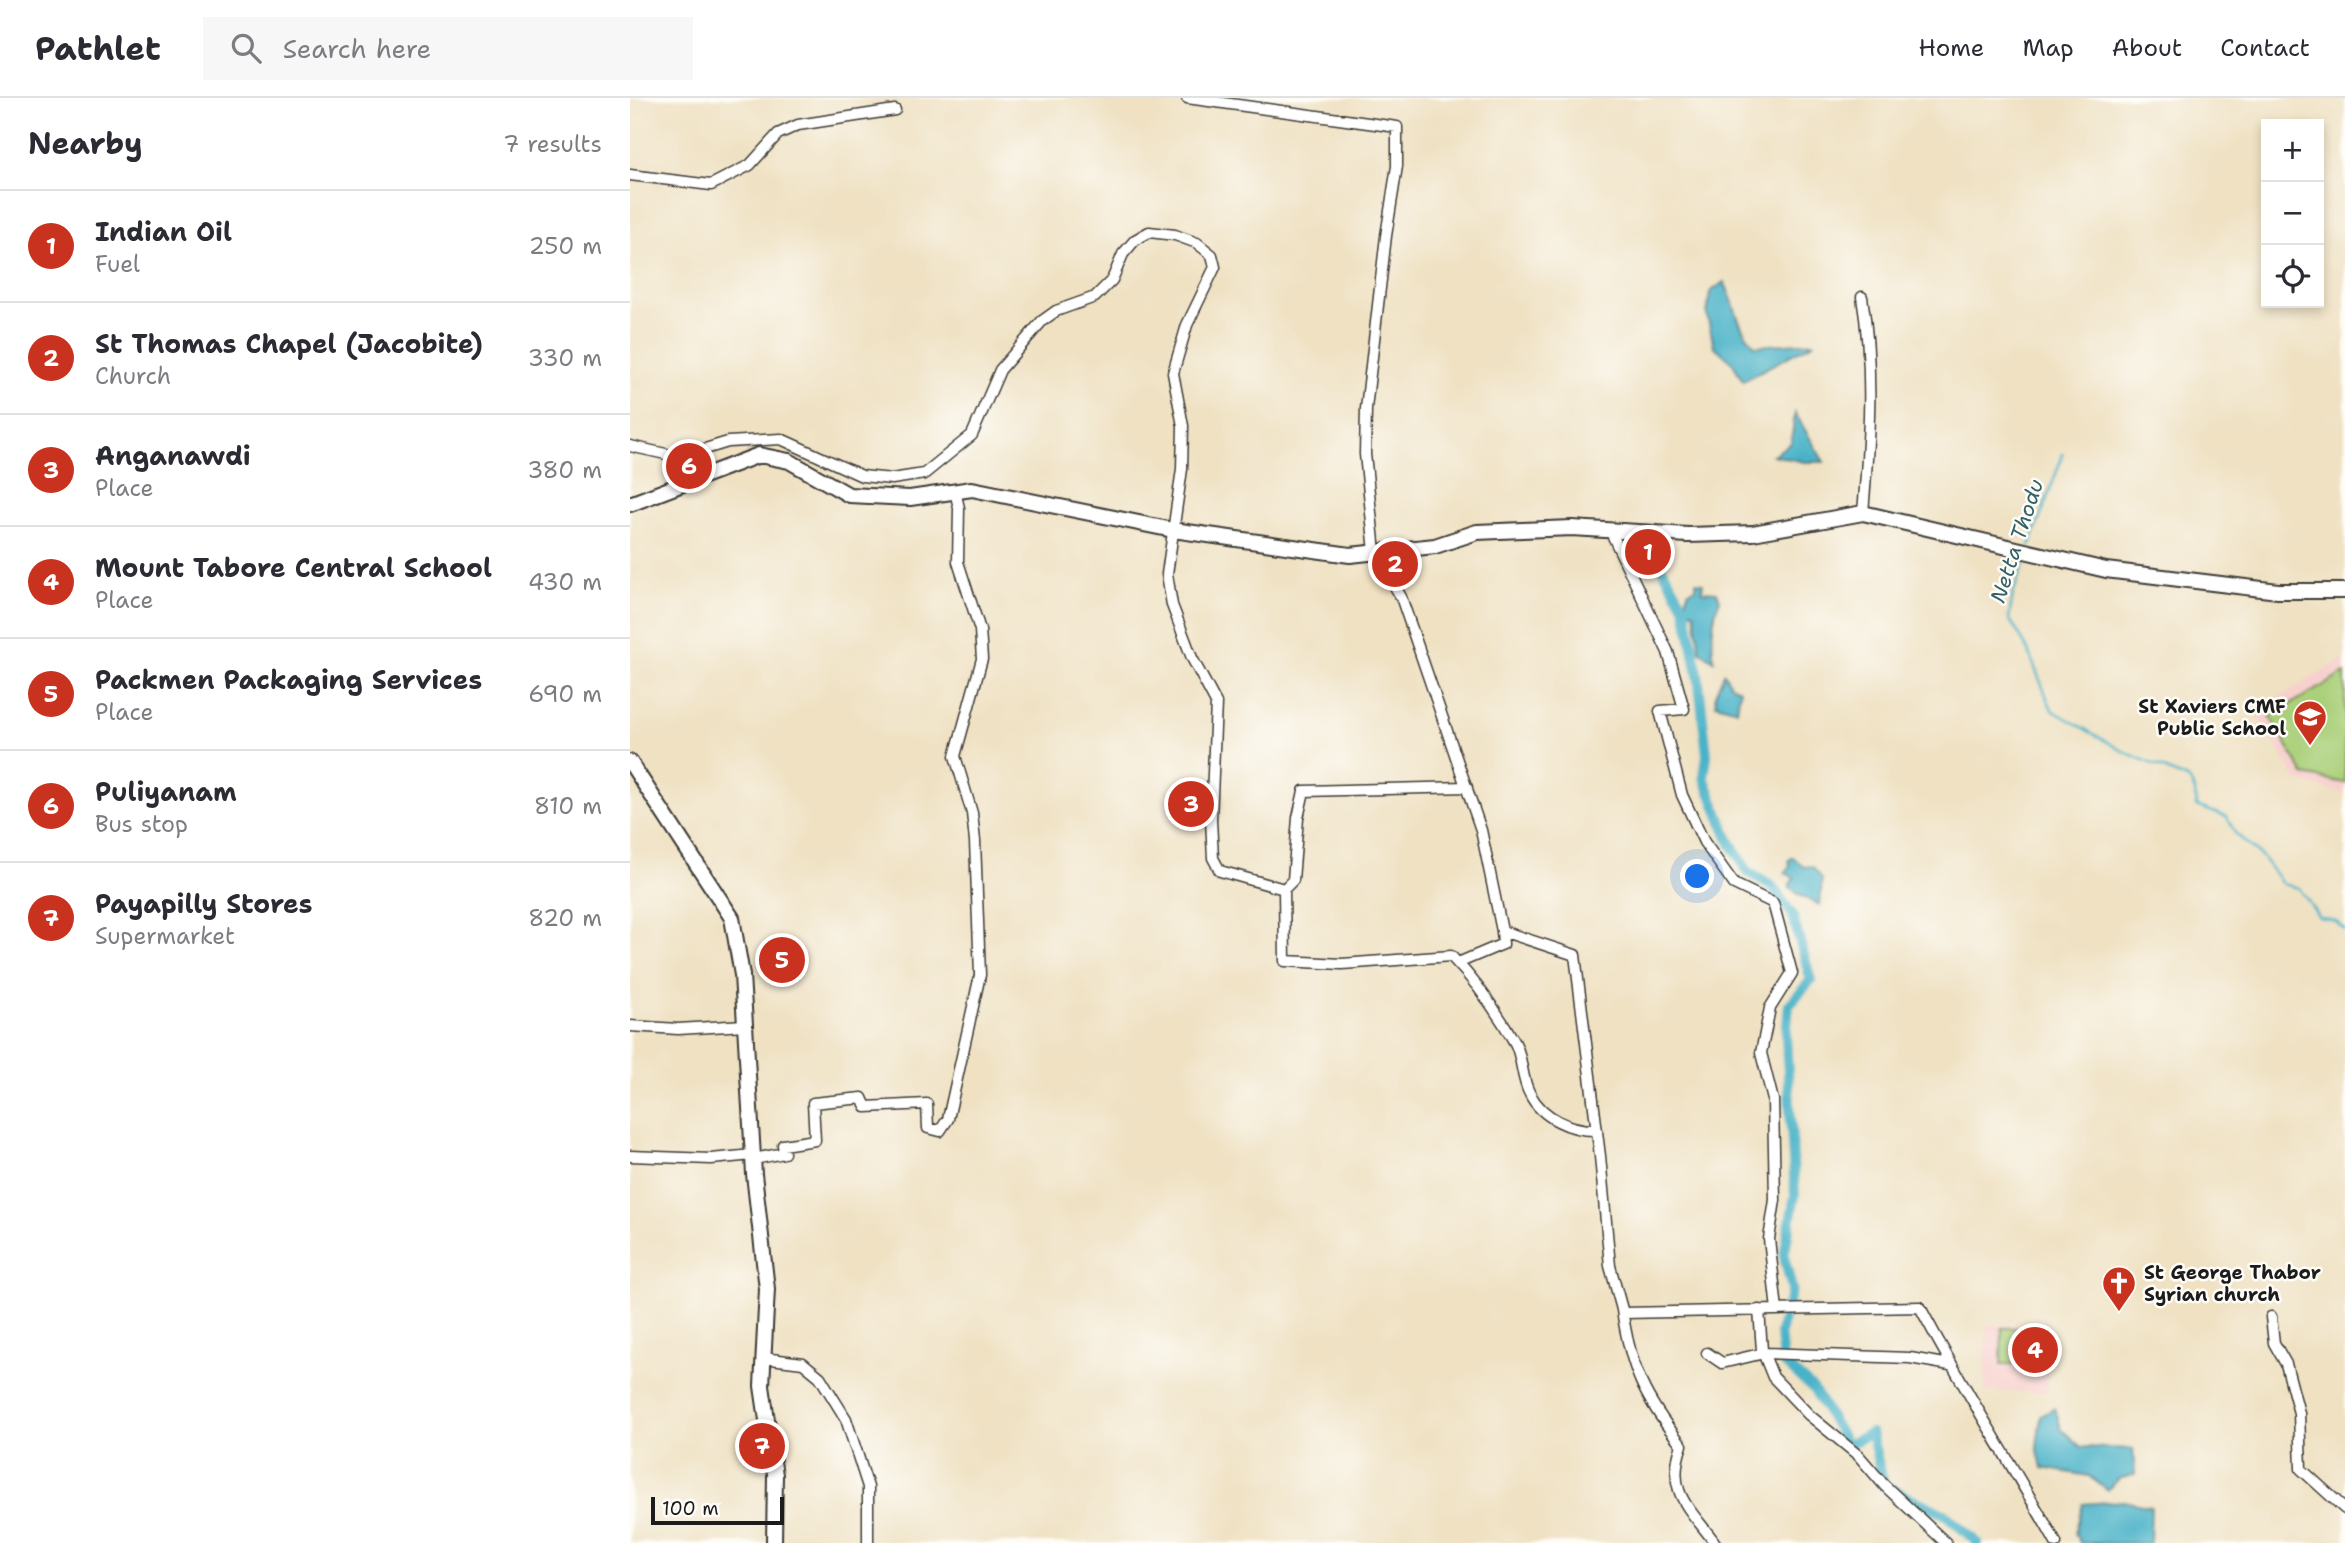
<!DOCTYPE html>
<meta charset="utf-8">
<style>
body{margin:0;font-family:"Shantell Sans",sans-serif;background:#f7f7f7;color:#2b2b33}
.controls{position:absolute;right:21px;top:21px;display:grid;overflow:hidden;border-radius:0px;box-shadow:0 4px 10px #0003}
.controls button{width:63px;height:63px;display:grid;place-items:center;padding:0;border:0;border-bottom:2px solid #e1e1e2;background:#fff;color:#2b2b33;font:35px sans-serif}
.scale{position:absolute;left:21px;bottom:18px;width:133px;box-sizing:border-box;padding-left:7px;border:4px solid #1c1c1c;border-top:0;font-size:19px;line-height:24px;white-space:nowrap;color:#1c1c1c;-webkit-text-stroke:5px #fdfcf7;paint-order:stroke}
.you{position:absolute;left:1068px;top:779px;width:24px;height:24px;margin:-18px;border:5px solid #fff;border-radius:50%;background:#1a73e8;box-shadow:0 0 0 10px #1a73e833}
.badge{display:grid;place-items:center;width:46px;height:46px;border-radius:50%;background:#c8321e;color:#fff;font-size:23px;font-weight:700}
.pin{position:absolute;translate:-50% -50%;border:4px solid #fff;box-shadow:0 2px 7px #0006}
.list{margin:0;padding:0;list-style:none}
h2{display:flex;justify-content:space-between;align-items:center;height:91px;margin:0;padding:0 28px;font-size:30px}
h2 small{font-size:23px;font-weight:400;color:#7c7c81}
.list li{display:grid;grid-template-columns:46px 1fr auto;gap:21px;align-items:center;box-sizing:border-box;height:112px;padding:0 28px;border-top:2px solid #e1e1e2}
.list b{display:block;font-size:26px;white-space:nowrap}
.list p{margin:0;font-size:23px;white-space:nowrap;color:#7c7c81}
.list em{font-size:23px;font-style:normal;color:#7c7c81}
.icon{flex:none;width:38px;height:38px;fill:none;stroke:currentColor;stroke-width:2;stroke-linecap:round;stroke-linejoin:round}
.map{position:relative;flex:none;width:1715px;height:1445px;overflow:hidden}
header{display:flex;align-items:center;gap:42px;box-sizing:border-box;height:98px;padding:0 35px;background:#fff;border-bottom:2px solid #e1e1e2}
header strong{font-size:33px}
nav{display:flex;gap:38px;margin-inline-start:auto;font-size:24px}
.search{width:490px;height:63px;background:#f7f7f7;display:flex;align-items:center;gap:18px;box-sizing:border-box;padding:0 24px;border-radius:0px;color:#7c7c81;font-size:26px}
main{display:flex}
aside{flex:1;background:#fff}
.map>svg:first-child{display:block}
.built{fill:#f7d0cd}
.green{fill:#abd07a;stroke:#64764b;stroke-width:2}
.water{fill:#4ab2c8;stroke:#336772;stroke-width:2}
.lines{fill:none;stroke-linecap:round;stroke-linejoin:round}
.stream{stroke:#4ab2c8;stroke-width:2.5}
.canal{stroke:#4ab2c8;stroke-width:10}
.minor-casing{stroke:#3c3a35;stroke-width:13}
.secondary-casing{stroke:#3c3a35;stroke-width:18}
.minor{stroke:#fff;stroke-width:10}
.secondary{stroke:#fff;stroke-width:14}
.labels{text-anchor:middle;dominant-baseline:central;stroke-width:5;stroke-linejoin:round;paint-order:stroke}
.poi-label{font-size:19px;font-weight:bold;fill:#1c1c1c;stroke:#fdfcf7;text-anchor:end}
.water-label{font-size:21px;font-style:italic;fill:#316069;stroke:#fdfcf7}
</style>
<header>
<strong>Pathlet</strong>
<div class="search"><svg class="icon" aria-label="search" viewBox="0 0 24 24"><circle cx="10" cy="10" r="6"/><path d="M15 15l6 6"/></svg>Search here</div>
<nav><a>Home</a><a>Map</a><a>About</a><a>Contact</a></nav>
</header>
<main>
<aside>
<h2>Nearby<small>7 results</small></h2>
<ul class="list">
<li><span class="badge">1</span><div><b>Indian Oil</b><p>Fuel</p></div><em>250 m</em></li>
<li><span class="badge">2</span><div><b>St Thomas Chapel (Jacobite)</b><p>Church</p></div><em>330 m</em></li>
<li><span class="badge">3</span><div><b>Anganawdi</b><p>Place</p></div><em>380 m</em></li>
<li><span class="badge">4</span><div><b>Mount Tabore Central School</b><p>Place</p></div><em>430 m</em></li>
<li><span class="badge">5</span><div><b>Packmen Packaging Services</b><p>Place</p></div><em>690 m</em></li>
<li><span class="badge">6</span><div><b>Puliyanam</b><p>Bus stop</p></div><em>810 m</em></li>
<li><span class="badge">7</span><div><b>Payapilly Stores</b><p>Supermarket</p></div><em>820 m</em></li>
</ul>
</aside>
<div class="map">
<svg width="1715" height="1445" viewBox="0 0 1715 1445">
<rect width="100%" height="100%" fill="#fdfcf7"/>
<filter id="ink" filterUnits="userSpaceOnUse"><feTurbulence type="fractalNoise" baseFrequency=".0143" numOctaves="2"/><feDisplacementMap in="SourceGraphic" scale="14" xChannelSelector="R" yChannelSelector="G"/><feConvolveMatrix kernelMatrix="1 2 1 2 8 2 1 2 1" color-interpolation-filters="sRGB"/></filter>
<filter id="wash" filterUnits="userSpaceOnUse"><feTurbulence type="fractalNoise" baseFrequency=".00686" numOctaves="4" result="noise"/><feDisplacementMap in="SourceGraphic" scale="28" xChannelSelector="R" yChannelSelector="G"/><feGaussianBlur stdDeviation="1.57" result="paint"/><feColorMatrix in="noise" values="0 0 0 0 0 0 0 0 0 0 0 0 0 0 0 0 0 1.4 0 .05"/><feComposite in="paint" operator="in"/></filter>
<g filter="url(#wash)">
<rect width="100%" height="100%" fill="#efe1c2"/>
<path class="built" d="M1715 560V696L1667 683 1625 614Z
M1356 1227H1417V1294L1355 1293Z"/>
<path class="green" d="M1715 575V685L1674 677 1640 618Z
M1372 1230H1396V1266H1371Z"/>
<path class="water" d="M1094 184C1107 208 1105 226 1125 248L1185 244 1113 283 1102 264 1084 248 1077 217 1080 194Z
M1165 315 1194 364H1174L1143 357 1161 345Z
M1066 484 1073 485 1072 493 1087 494 1090 502C1082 517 1081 546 1084 562L1070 553 1065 515 1055 510 1058 494 1066 490Z
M1094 575 1101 587 1110 592 1107 612 1086 606 1085 597Z
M1163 759 1174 769 1182 768 1192 781 1190 807 1169 797 1159 788 1164 780 1155 775 1160 769 1159 762Z
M1425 1310 1431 1331 1451 1349 1503 1351 1505 1376 1489 1381 1477 1392 1459 1378 1412 1370 1407 1348 1411 1318Z
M1494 1403 1521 1409 1520 1445H1450L1445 1435 1453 1406Z"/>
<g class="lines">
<path class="stream" d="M1400 448 1433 356
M1397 457 1383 496 1379 520 1397 550 1422 612 1493 653 1559 682 1565 693 1566 708 1597 719 1605 735 1632 759 1653 786 1669 790 1689 819 1705 823 1715 832"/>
<path class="canal" d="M1027 461 1055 510 1068 576 1077 657 1074 679 1099 742 1118 774 1142 788 1162 816 1181 882 1159 907 1156 938 1165 1097 1154 1158 1162 1191 1150 1235 1153 1264 1184 1292 1217 1347 1241 1335 1254 1387 1316 1417 1348 1445"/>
</g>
</g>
<g filter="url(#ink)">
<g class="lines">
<g class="minor-casing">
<path id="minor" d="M557 0 767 29V68L756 138 736 311 735 356 745 454 771 499 851 732 872 833 945 857 970 1058 980 1168 993 1215 1290 1209C1332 1289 1382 1366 1426 1445
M0 77 81 87 120 67 148 36 168 27 265 12
M1232 199C1244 271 1239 343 1233 415
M0 348 49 359 98 344 151 341 232 378 262 381 294 376 342 337 370 272 412 223 426 213 465 199 482 182 493 156 505 142 519 134 545 137 567 145 582 157 585 169 557 227 543 275 553 328 552 371 537 476 542 507 562 560 586 605 581 722 583 760 590 773 654 791 655 863 712 866 821 858C846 884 867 913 885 945 893 960 891 981 900 996 912 1020 942 1033 967 1032
M980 432 1038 554 1054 611 1030 613 1052 697 1074 744 1104 786 1143 805 1162 875 1140 910 1131 955 1143 1002 1145 1102 1139 1141 1147 1212
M654 791 663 782 668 720 674 693 837 689
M828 865 873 846 872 833
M0 928 48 931 115 927
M0 1058 81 1061 123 1057
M124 1061 154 1055 153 1047 185 1042 183 1005 232 1000 236 1009 297 1006 298 1030 310 1033 318 1021 350 877 345 743 342 715 325 658 352 561 350 532 328 464 329 410 325 393
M992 1212C1001 1271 1014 1300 1052 1347 1035 1394 1059 1409 1085 1445
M1129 1212 1132 1252 1143 1279 1179 1317 1229 1358 1254 1387 1316 1445
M1641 1219 1644 1245 1656 1266 1669 1315 1671 1371 1715 1411
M1077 1255 1092 1265 1134 1255 1280 1260 1320 1267
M133 1260 173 1265 190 1279 216 1321 238 1389V1445"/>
</g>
<g class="secondary-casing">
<path id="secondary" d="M0 406 129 357 159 363 219 397 280 400 342 391 543 432 720 457 805 448 847 434 942 430 1058 437 1123 435 1233 415 1476 472 1648 493H1715
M0 664 102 820 112 877 124 1076 137 1191 132 1288 145 1377 144 1445"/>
</g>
<use href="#minor" class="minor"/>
<use href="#secondary" class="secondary"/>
</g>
</g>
<defs>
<g id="school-pin" transform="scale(1.75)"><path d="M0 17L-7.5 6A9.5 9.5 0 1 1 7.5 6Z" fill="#c8321e" stroke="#fdfcf7"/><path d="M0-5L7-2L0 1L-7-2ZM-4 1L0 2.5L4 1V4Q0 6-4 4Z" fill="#fff"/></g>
<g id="church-pin" transform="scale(1.75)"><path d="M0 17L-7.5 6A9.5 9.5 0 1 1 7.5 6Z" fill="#c8321e" stroke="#fdfcf7"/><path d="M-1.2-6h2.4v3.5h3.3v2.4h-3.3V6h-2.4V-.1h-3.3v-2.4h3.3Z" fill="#fff"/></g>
</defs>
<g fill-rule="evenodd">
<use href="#school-pin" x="1680" y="619"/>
<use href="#church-pin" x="1489" y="1185"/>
</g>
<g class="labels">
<g class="poi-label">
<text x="1656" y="608">St Xaviers CMF<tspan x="1656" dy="22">Public School</tspan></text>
<text x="1514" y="1174" text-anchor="start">St George Thabor<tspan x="1514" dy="22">Syrian church</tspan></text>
</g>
<g class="water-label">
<text transform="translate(1387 443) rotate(-72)">Netta Thodu</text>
</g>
</g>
</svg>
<div class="controls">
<button>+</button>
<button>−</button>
<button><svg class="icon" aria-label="locate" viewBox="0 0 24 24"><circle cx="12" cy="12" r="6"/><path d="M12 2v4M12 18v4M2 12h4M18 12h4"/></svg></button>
</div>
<div class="scale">100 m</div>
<div class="you"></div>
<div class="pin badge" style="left:1018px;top:454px">1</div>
<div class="pin badge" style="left:765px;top:466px">2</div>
<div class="pin badge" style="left:561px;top:706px">3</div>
<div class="pin badge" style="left:1405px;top:1252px">4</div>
<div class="pin badge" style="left:152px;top:862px">5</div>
<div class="pin badge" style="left:59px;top:368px">6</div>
<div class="pin badge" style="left:132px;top:1348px">7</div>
</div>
</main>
